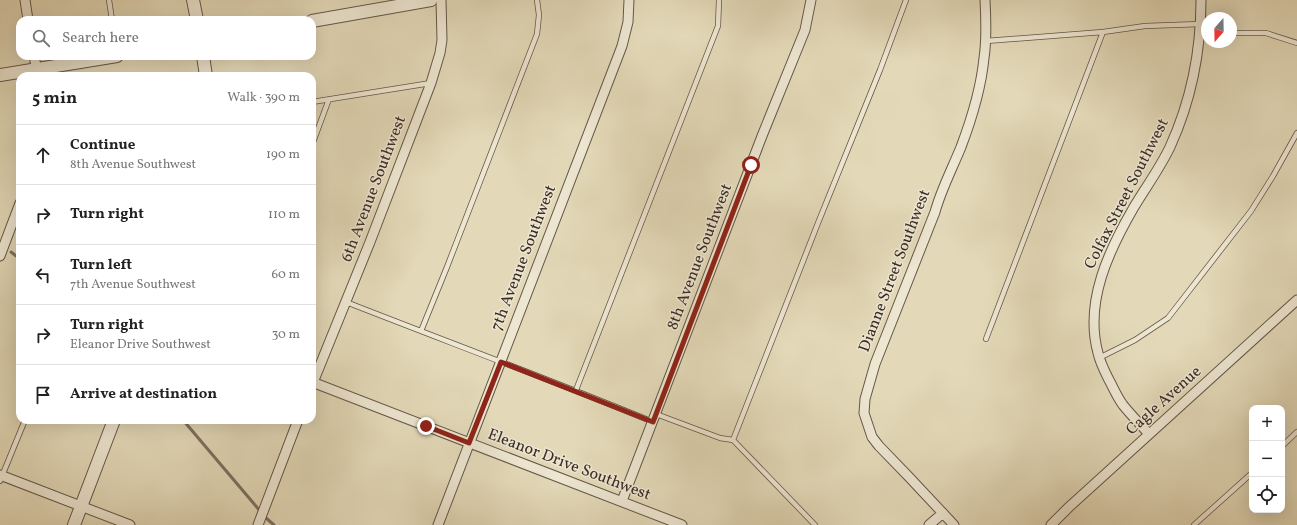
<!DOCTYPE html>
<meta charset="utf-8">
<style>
body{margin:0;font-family:Vollkorn,serif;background:#f6f6f6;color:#222}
.controls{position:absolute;right:12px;bottom:12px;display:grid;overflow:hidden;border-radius:8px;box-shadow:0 4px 16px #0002}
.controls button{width:36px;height:36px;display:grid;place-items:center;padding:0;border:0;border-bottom:1px solid #e0e0e0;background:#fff;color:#222;font:20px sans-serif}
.compass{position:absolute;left:1201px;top:12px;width:36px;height:36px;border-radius:50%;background:#fff;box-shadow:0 4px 16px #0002;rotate:200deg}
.stop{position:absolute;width:12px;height:12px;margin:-9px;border:3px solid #8f2418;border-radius:50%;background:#fff}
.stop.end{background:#8f2418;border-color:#fff;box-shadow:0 1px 4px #0008}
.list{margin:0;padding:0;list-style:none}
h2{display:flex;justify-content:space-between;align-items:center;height:52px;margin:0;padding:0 16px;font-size:17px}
h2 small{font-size:13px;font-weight:400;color:#767676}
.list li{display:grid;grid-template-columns:26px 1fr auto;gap:12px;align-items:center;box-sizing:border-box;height:60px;padding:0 16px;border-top:1px solid #e0e0e0}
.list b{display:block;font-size:15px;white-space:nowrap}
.list p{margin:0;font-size:13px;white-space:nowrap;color:#767676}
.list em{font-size:13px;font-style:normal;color:#767676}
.icon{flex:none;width:22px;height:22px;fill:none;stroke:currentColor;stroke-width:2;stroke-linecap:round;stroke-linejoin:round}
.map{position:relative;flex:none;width:1297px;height:525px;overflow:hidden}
.search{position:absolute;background:#fff;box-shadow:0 4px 16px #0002;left:16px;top:16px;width:300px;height:44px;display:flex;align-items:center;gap:10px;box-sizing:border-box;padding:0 14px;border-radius:12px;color:#767676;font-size:15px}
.panel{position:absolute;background:#fff;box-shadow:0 4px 16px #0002;left:16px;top:72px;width:300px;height:352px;border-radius:12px}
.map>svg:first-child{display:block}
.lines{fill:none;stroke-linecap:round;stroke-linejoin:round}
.stream{stroke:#7d7060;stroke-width:3}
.service-casing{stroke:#64574a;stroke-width:6}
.minor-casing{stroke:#64574a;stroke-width:11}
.tertiary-casing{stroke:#64574a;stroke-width:14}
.service{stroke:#ede6d1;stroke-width:4.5}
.minor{stroke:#ede6d1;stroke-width:9}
.tertiary{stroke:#ede6d1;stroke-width:12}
.route{stroke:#8f2418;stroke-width:5}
.labels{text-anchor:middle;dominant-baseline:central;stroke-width:3;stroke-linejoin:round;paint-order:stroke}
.street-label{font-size:16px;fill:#3a2c26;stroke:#ede6d1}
</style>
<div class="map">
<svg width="1297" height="525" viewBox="0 0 1297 525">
<rect width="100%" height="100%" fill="#e3d9b8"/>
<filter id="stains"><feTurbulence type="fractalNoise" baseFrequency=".005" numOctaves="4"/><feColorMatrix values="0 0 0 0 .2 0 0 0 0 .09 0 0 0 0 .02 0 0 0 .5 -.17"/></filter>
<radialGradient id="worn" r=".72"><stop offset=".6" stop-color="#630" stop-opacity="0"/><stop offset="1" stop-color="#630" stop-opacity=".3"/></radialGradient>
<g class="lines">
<path class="stream" d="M11 252 20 259
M183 420 266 518 274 525"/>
<g class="service-casing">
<path id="service" d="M109 0 112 20
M1231 33H1266L1297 43
M986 41 1103 32 1145 26 1201 24
M312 102 431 83
M312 145 329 99
M346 302C448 342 551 380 653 422
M421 331 447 267 537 34 539 15 537 0
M986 339 1103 32
M1099 358 1135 340 1168 318 1251 211 1273 176 1297 133
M576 390 718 26 719 0
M656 414 720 438 733 440 815 525
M733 440 818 223 880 70 906 0
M1282 446 1297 432
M0 481 25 420
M1194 525 1252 473"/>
</g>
<g class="minor-casing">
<path id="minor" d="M25 0 28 20
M34 56 38 76
M0 256 20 203
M312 382 682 525
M312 385 370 242 431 83 440 53 442 40 441 0
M1149 434C1140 424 1131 415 1123 405 1117 397 1113 387 1108 378 1104 370 1100 362 1098 353 1084 302 1109 250 1134 207 1146 187 1160 168 1170 147 1191 101 1201 50 1201 0
M0 475 130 525
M622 501 762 136 805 30 811 0
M258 525 298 420
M438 525 622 46 628 22 629 0
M929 525 943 513
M954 525 909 477 879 446 872 437 864 413 865 399 875 364 935 212C941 190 952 169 961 147 972 118 981 89 984 58 987 39 986 19 985 0
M1051 525 1069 507 1297 300"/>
</g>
<g class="tertiary-casing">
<path id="tertiary" d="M193 0 197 20
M312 21 431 0
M203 56 206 76
M0 75 117 56
M74 525 114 420"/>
</g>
<use href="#service" class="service"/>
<use href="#minor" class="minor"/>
<use href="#tertiary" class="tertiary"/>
</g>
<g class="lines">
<path class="route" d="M426 426 469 443 501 362 653 422 751 165"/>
</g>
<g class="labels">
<g class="street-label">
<text transform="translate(374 189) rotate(-69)">6th Avenue Southwest</text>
<text transform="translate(1127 194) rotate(-63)">Colfax Street Southwest</text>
<text transform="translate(700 257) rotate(-69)">8th Avenue Southwest</text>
<text transform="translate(524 258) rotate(-69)">7th Avenue Southwest</text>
<text transform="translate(895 271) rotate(-69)">Dianne Street Southwest</text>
<text transform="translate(1164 401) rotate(-42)">Cagle Avenue</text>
<text transform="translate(569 465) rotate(21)">Eleanor Drive Southwest</text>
</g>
</g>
<rect width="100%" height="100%" filter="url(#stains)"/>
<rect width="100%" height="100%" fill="url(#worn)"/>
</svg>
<div class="controls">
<button>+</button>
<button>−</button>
<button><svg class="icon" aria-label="locate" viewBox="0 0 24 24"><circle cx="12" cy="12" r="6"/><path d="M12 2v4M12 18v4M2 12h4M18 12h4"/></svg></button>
</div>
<svg class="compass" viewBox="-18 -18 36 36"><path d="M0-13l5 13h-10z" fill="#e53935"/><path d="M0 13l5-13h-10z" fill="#767676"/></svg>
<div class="stop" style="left:751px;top:165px"></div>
<div class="stop end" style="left:426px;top:426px"></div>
<div class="search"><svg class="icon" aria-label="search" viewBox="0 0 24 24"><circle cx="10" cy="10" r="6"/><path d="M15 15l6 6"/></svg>Search here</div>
<section class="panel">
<h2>5 min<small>Walk · 390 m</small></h2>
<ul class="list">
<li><svg class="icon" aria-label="ahead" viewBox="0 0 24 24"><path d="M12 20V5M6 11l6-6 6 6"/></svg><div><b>Continue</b><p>8th Avenue Southwest</p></div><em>190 m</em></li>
<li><svg class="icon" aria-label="right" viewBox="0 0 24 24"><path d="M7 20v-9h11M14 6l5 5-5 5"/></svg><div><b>Turn right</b></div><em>110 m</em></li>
<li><svg class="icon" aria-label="left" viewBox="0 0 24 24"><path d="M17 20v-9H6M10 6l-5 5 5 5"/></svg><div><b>Turn left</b><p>7th Avenue Southwest</p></div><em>60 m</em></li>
<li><svg class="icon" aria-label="right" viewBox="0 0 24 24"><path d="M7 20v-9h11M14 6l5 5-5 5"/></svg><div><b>Turn right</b><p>Eleanor Drive Southwest</p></div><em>30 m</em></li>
<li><svg class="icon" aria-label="arrive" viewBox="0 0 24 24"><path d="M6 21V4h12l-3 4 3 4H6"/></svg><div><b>Arrive at destination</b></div></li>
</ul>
</section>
</div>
